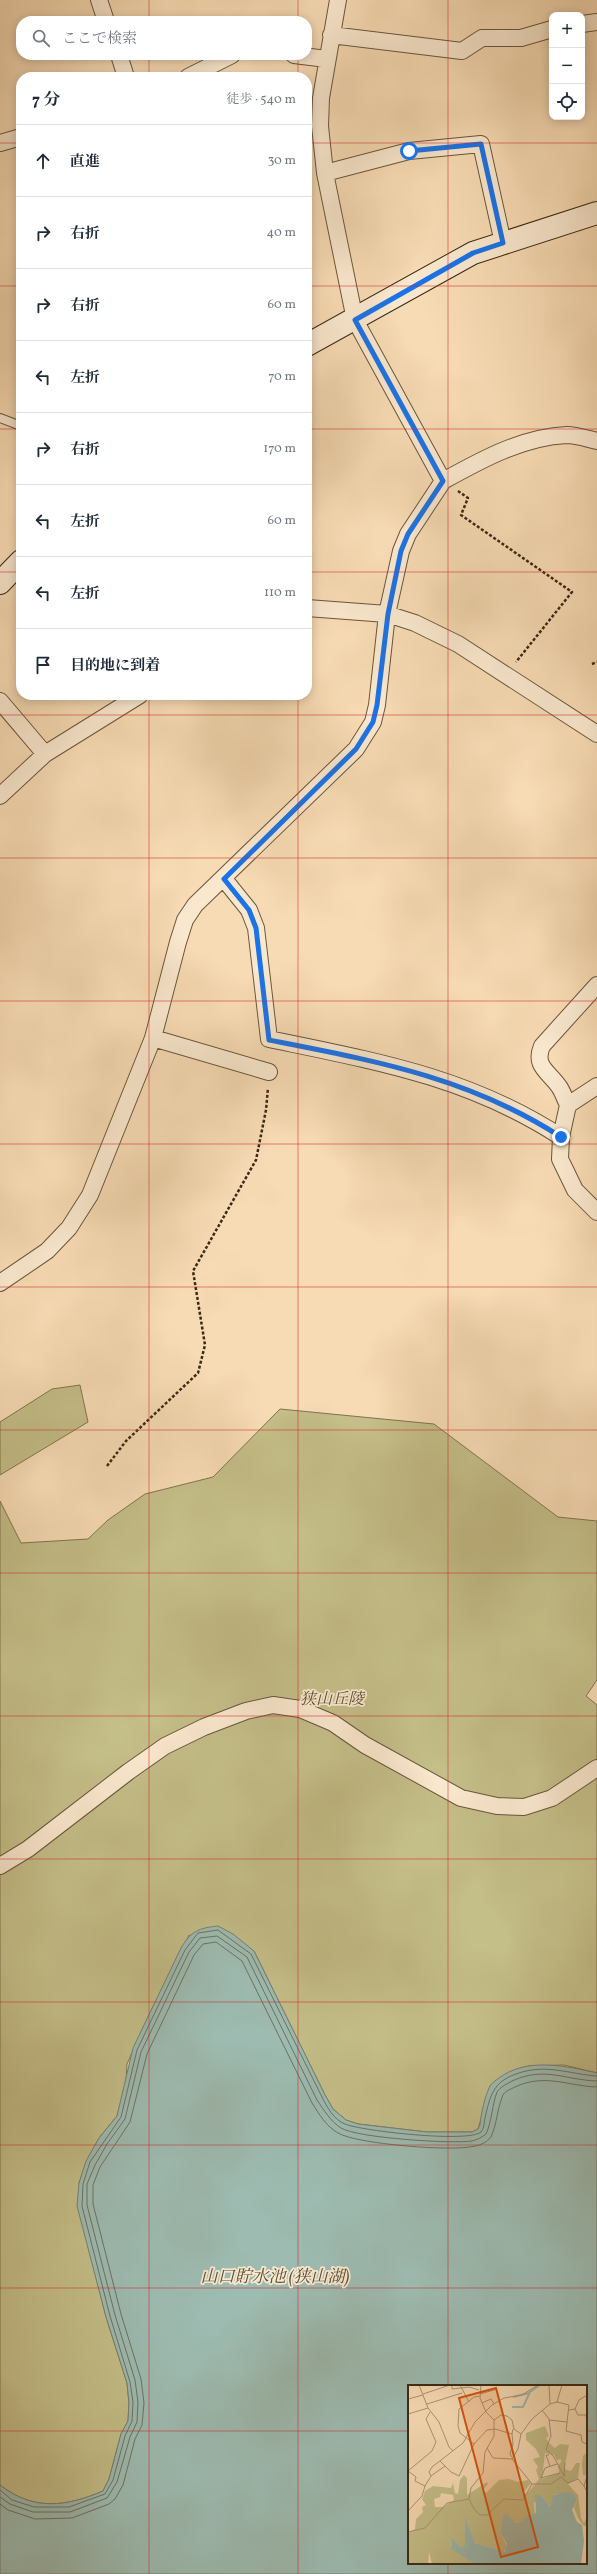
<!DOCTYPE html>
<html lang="ja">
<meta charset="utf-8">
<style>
body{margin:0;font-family:Vollkorn,"Noto Serif JP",serif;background:#f6f6f7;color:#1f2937}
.controls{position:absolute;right:12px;top:12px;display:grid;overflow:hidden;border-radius:8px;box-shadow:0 2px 10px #0003}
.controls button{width:36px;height:36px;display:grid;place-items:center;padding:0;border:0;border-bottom:1px solid #e0e1e3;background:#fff;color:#1f2937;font:20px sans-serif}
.stop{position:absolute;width:12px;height:12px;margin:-9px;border:3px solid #1a73e8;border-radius:50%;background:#fff}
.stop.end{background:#1a73e8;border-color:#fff;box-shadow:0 1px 4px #0008}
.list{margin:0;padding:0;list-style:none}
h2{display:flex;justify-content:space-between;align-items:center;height:52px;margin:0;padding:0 16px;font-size:17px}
h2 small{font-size:13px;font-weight:400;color:#747a83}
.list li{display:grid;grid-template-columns:26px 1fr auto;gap:12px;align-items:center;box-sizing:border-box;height:72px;padding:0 16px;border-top:1px solid #e0e1e3}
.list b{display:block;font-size:15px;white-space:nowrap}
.list em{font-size:13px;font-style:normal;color:#747a83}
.icon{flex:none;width:22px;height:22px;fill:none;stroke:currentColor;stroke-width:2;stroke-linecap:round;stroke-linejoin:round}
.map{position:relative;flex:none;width:597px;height:2574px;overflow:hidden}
.search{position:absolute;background:#fff;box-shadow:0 2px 10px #0003;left:16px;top:16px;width:296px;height:44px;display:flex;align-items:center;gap:10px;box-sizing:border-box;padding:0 14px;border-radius:16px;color:#747a83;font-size:15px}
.panel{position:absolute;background:#fff;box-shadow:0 2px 10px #0003;left:16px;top:72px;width:296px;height:628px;border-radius:16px}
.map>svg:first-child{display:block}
.green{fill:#c4be88;stroke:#80744e}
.water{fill:#9dbbb1;stroke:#768172;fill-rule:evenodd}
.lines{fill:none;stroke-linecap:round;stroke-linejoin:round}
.shore{stroke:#6c7262;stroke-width:1}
.lane-casing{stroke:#6a563b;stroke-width:10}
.street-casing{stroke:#6a563b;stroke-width:18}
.secondary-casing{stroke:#3b2913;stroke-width:24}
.path{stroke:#3b2913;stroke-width:2.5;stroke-dasharray:3 2;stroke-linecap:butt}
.lane{stroke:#fae8ce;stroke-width:8}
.street{stroke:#fae8ce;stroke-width:16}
.secondary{stroke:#fae8ce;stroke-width:22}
.route{stroke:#1a73e8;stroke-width:5}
.grid{fill:none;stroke:#d62828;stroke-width:1;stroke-opacity:0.55}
.labels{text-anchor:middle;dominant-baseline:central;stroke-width:3.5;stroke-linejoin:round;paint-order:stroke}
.park-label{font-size:16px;font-style:italic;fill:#5d4e30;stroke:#fae8ce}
.water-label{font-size:17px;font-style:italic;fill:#544e3a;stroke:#fae8ce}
.inset-river{fill:none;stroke:#9dbbb1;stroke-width:2}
.inset-road{fill:none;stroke:#ac9474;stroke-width:1}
.view{fill:#d7540d;fill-opacity:0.15;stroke:#d7540d;stroke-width:2}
.inset-edge{fill:none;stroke:#3b2913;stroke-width:2}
</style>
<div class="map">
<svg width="597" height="2574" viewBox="0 0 597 2574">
<rect width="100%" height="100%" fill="#f7dbb4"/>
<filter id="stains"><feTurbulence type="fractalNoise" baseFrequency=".005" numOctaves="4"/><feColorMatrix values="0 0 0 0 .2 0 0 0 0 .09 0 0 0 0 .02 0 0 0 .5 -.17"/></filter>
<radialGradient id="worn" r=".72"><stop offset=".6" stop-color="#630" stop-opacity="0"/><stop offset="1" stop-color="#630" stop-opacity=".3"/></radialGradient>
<path class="green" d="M80 1385 88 1422 0 1475V1422L52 1389Z
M280 1409 434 1424 558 1517 597 1521V1680L586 1696 597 1705V2073L564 2065 529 2066 514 2070 481 2119 478 2129 472 2132H427L358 2124 346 2120 333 2109 325 2095 254 1951 189 1935 148 2017 127 2064 126 2082 117 2116 99 2138 87 2161 79 2183 86 2235 106 2317 127 2383 129 2403 128 2421 121 2434 109 2479 103 2491C66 2507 33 2511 0 2485V1501L21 1543 88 1539 108 1520 145 1494 213 1477Z"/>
<path class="water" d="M218 1926 233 1934 254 1951 325 2095 333 2109 346 2120 358 2124 427 2132H472L478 2129 480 2125C481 2113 485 2096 490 2086 492 2083 496 2080 499 2078 527 2057 566 2066 597 2073V2574H0V2485C33 2511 66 2507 103 2491L109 2479 121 2434 128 2421 129 2403 127 2383 106 2317 77 2206 79 2183 86 2161 99 2138 117 2116 133 2048 181 1948C191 1931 199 1928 218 1926ZM409 2386H586V2563H409Z"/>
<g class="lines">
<path class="shore" d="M0 2490 12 2500 34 2507H69L105 2494 113 2480 125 2436 132 2421 133 2402 130 2382 110 2316 82 2206 83 2184 90 2162 121 2117 137 2050 185 1950 198 1933 218 1930 251 1954 322 2097C327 2107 334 2120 345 2124 362 2131 468 2143 481 2132 484 2129 484 2123 485 2118 490 2096 493 2082 516 2074 546 2063 568 2074 597 2076
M0 2497 10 2504 33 2512H70L107 2498 117 2482 130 2437 137 2422 138 2402 135 2380 115 2315 87 2205V2184L95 2165 107 2144 125 2119 141 2052 189 1952 200 1938 217 1936 247 1957 317 2100C324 2110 330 2121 341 2128 357 2138 452 2144 472 2141 477 2140 482 2137 486 2134 492 2121 492 2105 497 2092 500 2087 507 2084 512 2081 545 2066 565 2080 597 2081
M0 2504 8 2510 35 2519 72 2518 109 2504 115 2499 123 2485 135 2439 142 2425 144 2403 141 2379 121 2314 93 2204V2185L100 2167 130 2122 147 2054 194 1955 203 1944 216 1942 242 1961 312 2103C319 2114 326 2126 338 2133 356 2144 454 2152 475 2146 481 2145 487 2142 491 2137 497 2124 497 2109 503 2095 505 2091 511 2089 515 2087 545 2073 567 2086 597 2087"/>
<g class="lane-casing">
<path id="lane" d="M0 418 21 426"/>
</g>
<g class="street-casing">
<path id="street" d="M99 0 106 21
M338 0 321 98 320 126 325 173 355 320 443 481C481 460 522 437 567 435 576 435 588 439 597 441
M582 24 597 22
M331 35 462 51 482 38H521L552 29
M119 55 126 77
M294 55 327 59
M188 77 232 55
M0 143 21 137
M325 173 409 151 481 144 503 243
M307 608 387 614 415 623 458 644 597 734
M0 701 45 754 140 695
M0 796 45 754
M224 879 249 910 256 928 269 1039C375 1061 469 1077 561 1137L560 1159 575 1190 597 1212
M153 1038 269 1072
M568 1105C565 1099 563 1093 560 1088 550 1072 533 1067 542 1046L597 985
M561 1137 568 1105 597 1086
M0 1283 47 1251 69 1228 90 1195 153 1038 178 942 185 920 195 905 356 749 373 722 377 705 387 614 401 551 408 534 443 481
M0 1866 28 1849 128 1772 165 1746 204 1727 246 1711 273 1705 300 1709 333 1723 365 1745 461 1798 497 1806 524 1807 552 1798 597 1768"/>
</g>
<g class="secondary-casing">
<path id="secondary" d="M307 345 473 253 597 213
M0 583 21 561"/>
</g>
<path class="path" d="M458 491 468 498 461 515 572 592 516 662
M592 664 597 662
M107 1466 126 1441 198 1373 205 1345 193 1271 256 1160 266 1110 268 1088"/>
<use href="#lane" class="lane"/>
<use href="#street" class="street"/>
<use href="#secondary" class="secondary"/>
</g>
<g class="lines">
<path class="route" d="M409 151 481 144 503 243 473 253 355 320 443 481 408 534 401 551 388 614 377 705 373 722 356 749 224 879 249 910 256 928 269 1040C375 1061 468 1077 561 1137"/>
</g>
<path class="grid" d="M149 0V21M298 0V21M448 0V2386M149 55V77M298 55V77M0 143H21M307 143H597M0 286H21M307 286H597M0 429H21M307 429H597M0 572H21M307 572H597M149 695V2574M298 695V2574M0 715H597M0 858H597M0 1001H597M0 1144H597M0 1287H597M0 1430H597M0 1573H597M0 1716H597M0 1859H597M0 2002H597M0 2145H597M0 2288H597M0 2431H409M586 2431H597M448 2563V2574"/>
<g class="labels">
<g class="park-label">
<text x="332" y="1700">狭山丘陵</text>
</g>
<g class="water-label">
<text x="275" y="2277">山口貯水池 (狭山湖)</text>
</g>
</g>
<g transform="translate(408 2385)">
<rect width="179" height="179" fill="#f7dbb4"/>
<path d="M137 41 141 51 138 53 141 58 147 63 152 59 161 60 156 84 163 86 168 78H172L170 93 160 99 170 110 173 133 176 138 179 131V141H176L170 133 166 122 169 115 167 110 146 109 142 122 133 110 126 118 127 130 116 134V137L107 138 95 129 92 147 99 161 96 167 67 158 57 133V160L53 162 42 153 44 160 42 162 66 179H24L21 167 20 179H0V148L7 144 8 134 15 127 14 122 18 120 14 114 17 106 25 101 43 103 45 98 47 108 50 109 52 95 56 90 59 93V110L79 97 80 99 75 105 78 108 91 95 101 94 110 97 120 95 123 98 115 108 119 109 131 94 128 85 130 82 125 74 132 72 128 64 118 55V48ZM137 68 146 70 149 75 153 74V77L150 80 151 88 134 94ZM33 108 45 110 46 115 35 122H27L26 114 32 112ZM179 67V91L175 90 174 80 175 71Z" fill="#c4be88" fill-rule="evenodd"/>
<path d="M160 107 167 110 169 115 164 125 169 137 174 140 176 156 173 179H66L42 163 44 160 42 152 53 162 57 160V132L67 158 97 167 99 159 92 147 95 129H99L107 138 114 137 117 132 128 128 127 110H133L142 122 145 110Z" fill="#9dbbb1"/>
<path class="inset-river" d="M105 12 121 8M104 22H115L122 7 132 0"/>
<path class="inset-road" d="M11 0 20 23 31 37 41 62 45 66M44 0V4L61 2 71 5M52 0 61 17M73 0 72 13 78 27 86 35 93 30 99 31 104 35 106 44 113 49M141 0 142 19M15 9 42 0M72 9 89 4M72 11 66 12 51 24 50 41 52 48 66 59 79 45 87 44 104 49 105 44M0 14 15 10M149 17 154 0M74 18 83 14 86 19M19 19 54 8M167 24 170 30H178L179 39M134 25 141 34 143 51 138 64 146 72 156 91M161 25 167 24 171 15 179 10M0 29 20 23M141 35 159 37M104 49 105 59 102 69 104 72M79 63 85 73 104 74 124 99M141 70H138L142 81M104 74 110 64 113 49 124 34 142 19 149 17 161 20 158 46 173 50 174 57 179 59M32 76 43 87 51 91 66 59M149 79 137 83 133 93 152 88M23 91 21 87 24 82 55 58 67 37 84 20 96 13 114 10 130 0M179 91 176 101 179 107M156 92 157 78M124 99H143L153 92 160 98 170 94 176 101M17 101 7 96 8 92 0 86 24 66 28 57 18 34 22 27M61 114 63 103 75 88 77 67 86 51V35M0 126 14 111 17 101 23 91 37 81M0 147 17 143 39 118 61 114 66 124 72 130H79L96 114 115 115 124 99"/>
<path class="view" d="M88 3 130 162 93 172 51 13Z"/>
<rect width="179" height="179" class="inset-edge"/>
</g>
<rect width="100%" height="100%" filter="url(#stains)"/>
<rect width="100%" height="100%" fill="url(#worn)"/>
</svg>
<div class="controls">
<button>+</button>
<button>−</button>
<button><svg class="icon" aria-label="locate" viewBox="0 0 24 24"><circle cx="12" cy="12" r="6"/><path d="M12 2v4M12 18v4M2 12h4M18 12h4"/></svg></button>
</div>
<div class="stop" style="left:409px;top:151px"></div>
<div class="stop end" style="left:561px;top:1137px"></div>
<div class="search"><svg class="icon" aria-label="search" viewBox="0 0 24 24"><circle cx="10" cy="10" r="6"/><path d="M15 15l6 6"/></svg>ここで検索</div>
<section class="panel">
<h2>7 分<small>徒歩 · 540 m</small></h2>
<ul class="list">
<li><svg class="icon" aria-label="ahead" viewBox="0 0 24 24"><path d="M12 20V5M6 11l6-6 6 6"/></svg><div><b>直進</b></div><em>30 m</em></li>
<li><svg class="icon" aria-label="right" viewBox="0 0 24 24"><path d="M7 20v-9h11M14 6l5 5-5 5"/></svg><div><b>右折</b></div><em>40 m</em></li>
<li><svg class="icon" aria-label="right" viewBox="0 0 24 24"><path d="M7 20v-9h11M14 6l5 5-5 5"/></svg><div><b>右折</b></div><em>60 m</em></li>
<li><svg class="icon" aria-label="left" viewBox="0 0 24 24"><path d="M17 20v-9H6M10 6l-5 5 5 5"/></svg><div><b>左折</b></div><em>70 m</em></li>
<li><svg class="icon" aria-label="right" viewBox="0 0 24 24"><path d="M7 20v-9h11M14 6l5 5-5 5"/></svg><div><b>右折</b></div><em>170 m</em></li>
<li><svg class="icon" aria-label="left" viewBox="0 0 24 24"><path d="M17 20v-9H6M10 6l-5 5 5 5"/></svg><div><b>左折</b></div><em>60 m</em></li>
<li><svg class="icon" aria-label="left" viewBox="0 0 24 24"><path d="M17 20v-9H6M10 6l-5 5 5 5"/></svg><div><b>左折</b></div><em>110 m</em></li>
<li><svg class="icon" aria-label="arrive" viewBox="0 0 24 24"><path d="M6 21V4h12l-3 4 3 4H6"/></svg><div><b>目的地に到着</b></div></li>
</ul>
</section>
</div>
